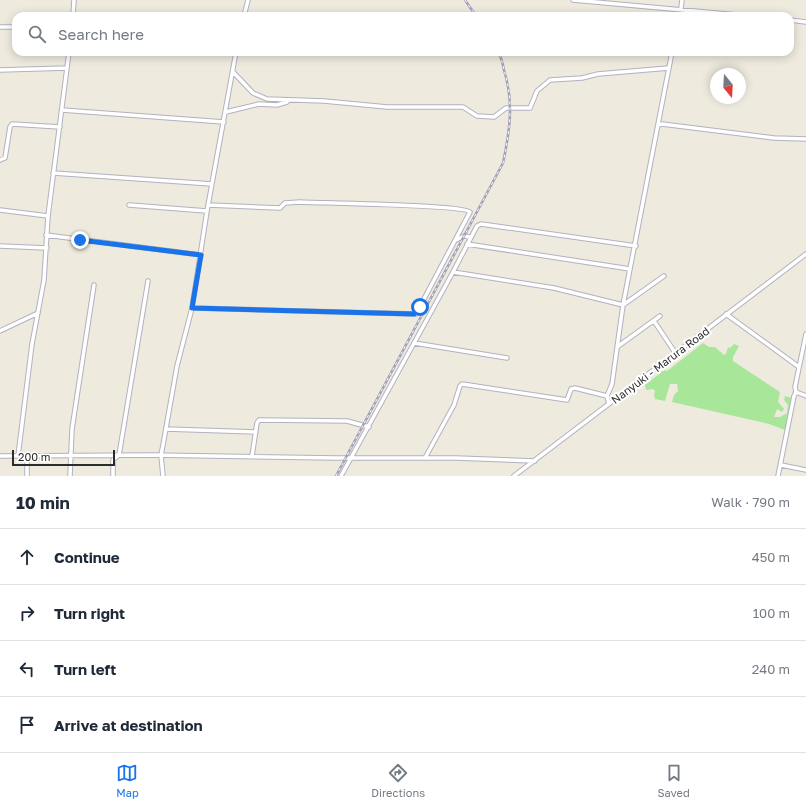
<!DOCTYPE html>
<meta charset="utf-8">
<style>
body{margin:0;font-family:"Golos Text",sans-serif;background:#f2f2f3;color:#1f2937}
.compass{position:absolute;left:710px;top:68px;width:36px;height:36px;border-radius:50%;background:#fff;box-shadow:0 2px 10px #0003;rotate:162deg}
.scale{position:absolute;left:12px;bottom:10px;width:103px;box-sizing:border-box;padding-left:4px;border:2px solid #2c2c2c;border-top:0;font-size:11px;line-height:14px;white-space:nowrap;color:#2c2c2c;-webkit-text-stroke:3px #fff;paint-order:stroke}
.stop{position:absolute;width:12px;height:12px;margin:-9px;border:3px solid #1a73e8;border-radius:50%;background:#fff}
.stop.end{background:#1a73e8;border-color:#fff;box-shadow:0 1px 4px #0008}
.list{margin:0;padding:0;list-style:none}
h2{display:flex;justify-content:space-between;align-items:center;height:52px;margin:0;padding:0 16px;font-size:17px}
h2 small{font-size:13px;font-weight:400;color:#747a83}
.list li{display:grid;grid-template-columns:26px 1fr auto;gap:12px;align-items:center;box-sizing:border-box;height:56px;padding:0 16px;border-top:1px solid #e0e1e3}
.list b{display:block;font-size:15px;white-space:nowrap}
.list em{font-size:13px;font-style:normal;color:#747a83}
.icon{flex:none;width:22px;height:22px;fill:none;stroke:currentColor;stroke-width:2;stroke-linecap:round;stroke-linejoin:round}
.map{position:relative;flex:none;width:806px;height:476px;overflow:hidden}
.search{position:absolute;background:#fff;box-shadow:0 2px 10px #0003;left:12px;right:12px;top:12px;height:44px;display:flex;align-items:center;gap:10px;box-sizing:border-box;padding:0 14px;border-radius:12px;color:#747a83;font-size:15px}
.sheet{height:276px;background:#fff}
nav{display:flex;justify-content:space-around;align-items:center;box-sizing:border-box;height:56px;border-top:1px solid #e0e1e3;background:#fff;font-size:11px;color:#747a83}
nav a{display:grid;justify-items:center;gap:2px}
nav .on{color:#1a73e8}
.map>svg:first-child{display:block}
.green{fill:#a8e799}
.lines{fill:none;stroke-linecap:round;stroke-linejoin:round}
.minor-casing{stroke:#b2b2c0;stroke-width:5.5}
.minor{stroke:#fff;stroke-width:3.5}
.rail-casing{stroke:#a1a0b7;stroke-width:2.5}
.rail{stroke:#fff;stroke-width:1;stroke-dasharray:3;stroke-linecap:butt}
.route{stroke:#1a73e8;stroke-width:5}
.labels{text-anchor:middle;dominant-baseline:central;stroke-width:4;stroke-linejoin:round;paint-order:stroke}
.street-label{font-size:11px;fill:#2c2c2c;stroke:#fff}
</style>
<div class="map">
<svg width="806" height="476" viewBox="0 0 806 476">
<rect width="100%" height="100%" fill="#eeeade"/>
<path class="green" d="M703 343 709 347H715L724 355 726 354 728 347 730 348 734 344 739 346 733 357V361L780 392 778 402 784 409 782 412 777 409 774 417H780L787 413 788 405 784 400 785 396 792 398 785 430 769 424 672 402 674 395 678 391 677 384H670L665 401 655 399 654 395 655 391 653 389 646 390 645 385 664 370 667 371Z"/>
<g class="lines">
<g class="minor-casing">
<path id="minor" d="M573 0 749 16
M73 16 74 0
M244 16 248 0
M680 16 682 0
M790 20 806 22
M0 27H16
M0 70 67 68
M233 72 253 93 267 99 324 101 387 107H463L477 116 494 117 506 108H530L537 91 550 80 582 78 598 74 669 68
M62 110 224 122
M226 112 259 104 277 105 287 102
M658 125 662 124 774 138 806 139
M0 160 5 158 10 127 12 124 60 127
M53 173 212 184
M129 205 207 211
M0 210 48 216
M46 235 201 255
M456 240 464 236 470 237
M467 244 630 269
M0 246 47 248
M453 272 554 288 623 305 664 276
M192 308 416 314 470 212C465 205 320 203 300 202L285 203 280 208 208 205
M726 314 799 367
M654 321 676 354
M0 331 38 313
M414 343 507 358
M617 347 660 316
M796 392 806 396
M609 404 607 396 612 384 623 305 672 52
M166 429 256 432
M0 456 152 455 336 458H456L535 461
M18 456 32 344 44 280 48 216 69 52
M27 456V476
M252 456 257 423 259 420 347 421 369 427
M425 458 454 405 460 386 462 384 567 400 571 389 575 388 607 396
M781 465 806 470
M70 476 72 429 94 285
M113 476V460L119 455 148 281
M163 476 161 455 163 445 177 366 192 308 207 211 236 52
M341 476 453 272 477 226 481 224 636 246
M514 476 806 254
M778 476 794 396 796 392 795 387 806 334"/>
</g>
<use href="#minor" class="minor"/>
<g class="rail-casing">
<path id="rail" d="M465 0 476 16
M336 476 503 163C510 130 514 102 504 70 503 64 501 57 498 52"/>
</g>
<use href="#rail" class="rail"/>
</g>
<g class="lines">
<path class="route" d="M80 240 201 255 192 308 414 314 420 307"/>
</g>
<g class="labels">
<g class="street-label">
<text transform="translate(660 365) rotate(-37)">Nanyuki - Marura Road</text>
</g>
</g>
</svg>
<svg class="compass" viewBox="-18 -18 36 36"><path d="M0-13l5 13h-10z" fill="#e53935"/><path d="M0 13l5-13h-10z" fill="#747a83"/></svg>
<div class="scale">200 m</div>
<div class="stop" style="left:420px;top:307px"></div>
<div class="stop end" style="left:80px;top:240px"></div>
<div class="search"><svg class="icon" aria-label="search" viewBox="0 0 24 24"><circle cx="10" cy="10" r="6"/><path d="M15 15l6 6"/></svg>Search here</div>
</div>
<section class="sheet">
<h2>10 min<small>Walk · 790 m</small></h2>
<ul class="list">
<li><svg class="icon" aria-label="ahead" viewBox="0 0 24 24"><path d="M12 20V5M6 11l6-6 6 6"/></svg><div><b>Continue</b></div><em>450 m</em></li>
<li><svg class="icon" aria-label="right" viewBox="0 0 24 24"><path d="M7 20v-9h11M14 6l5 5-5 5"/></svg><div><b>Turn right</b></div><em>100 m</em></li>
<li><svg class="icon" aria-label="left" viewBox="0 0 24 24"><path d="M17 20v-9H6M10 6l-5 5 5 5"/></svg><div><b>Turn left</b></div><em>240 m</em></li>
<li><svg class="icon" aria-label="arrive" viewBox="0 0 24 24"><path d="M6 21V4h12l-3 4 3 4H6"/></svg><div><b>Arrive at destination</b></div></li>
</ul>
</section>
<nav>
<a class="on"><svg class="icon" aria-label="map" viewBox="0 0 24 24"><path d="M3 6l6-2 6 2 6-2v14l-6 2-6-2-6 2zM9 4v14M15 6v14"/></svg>Map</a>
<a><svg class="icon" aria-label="directions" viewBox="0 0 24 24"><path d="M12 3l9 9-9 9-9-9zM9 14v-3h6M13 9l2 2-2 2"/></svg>Directions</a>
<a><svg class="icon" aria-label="saved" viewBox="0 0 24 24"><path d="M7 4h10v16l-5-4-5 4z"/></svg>Saved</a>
</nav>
